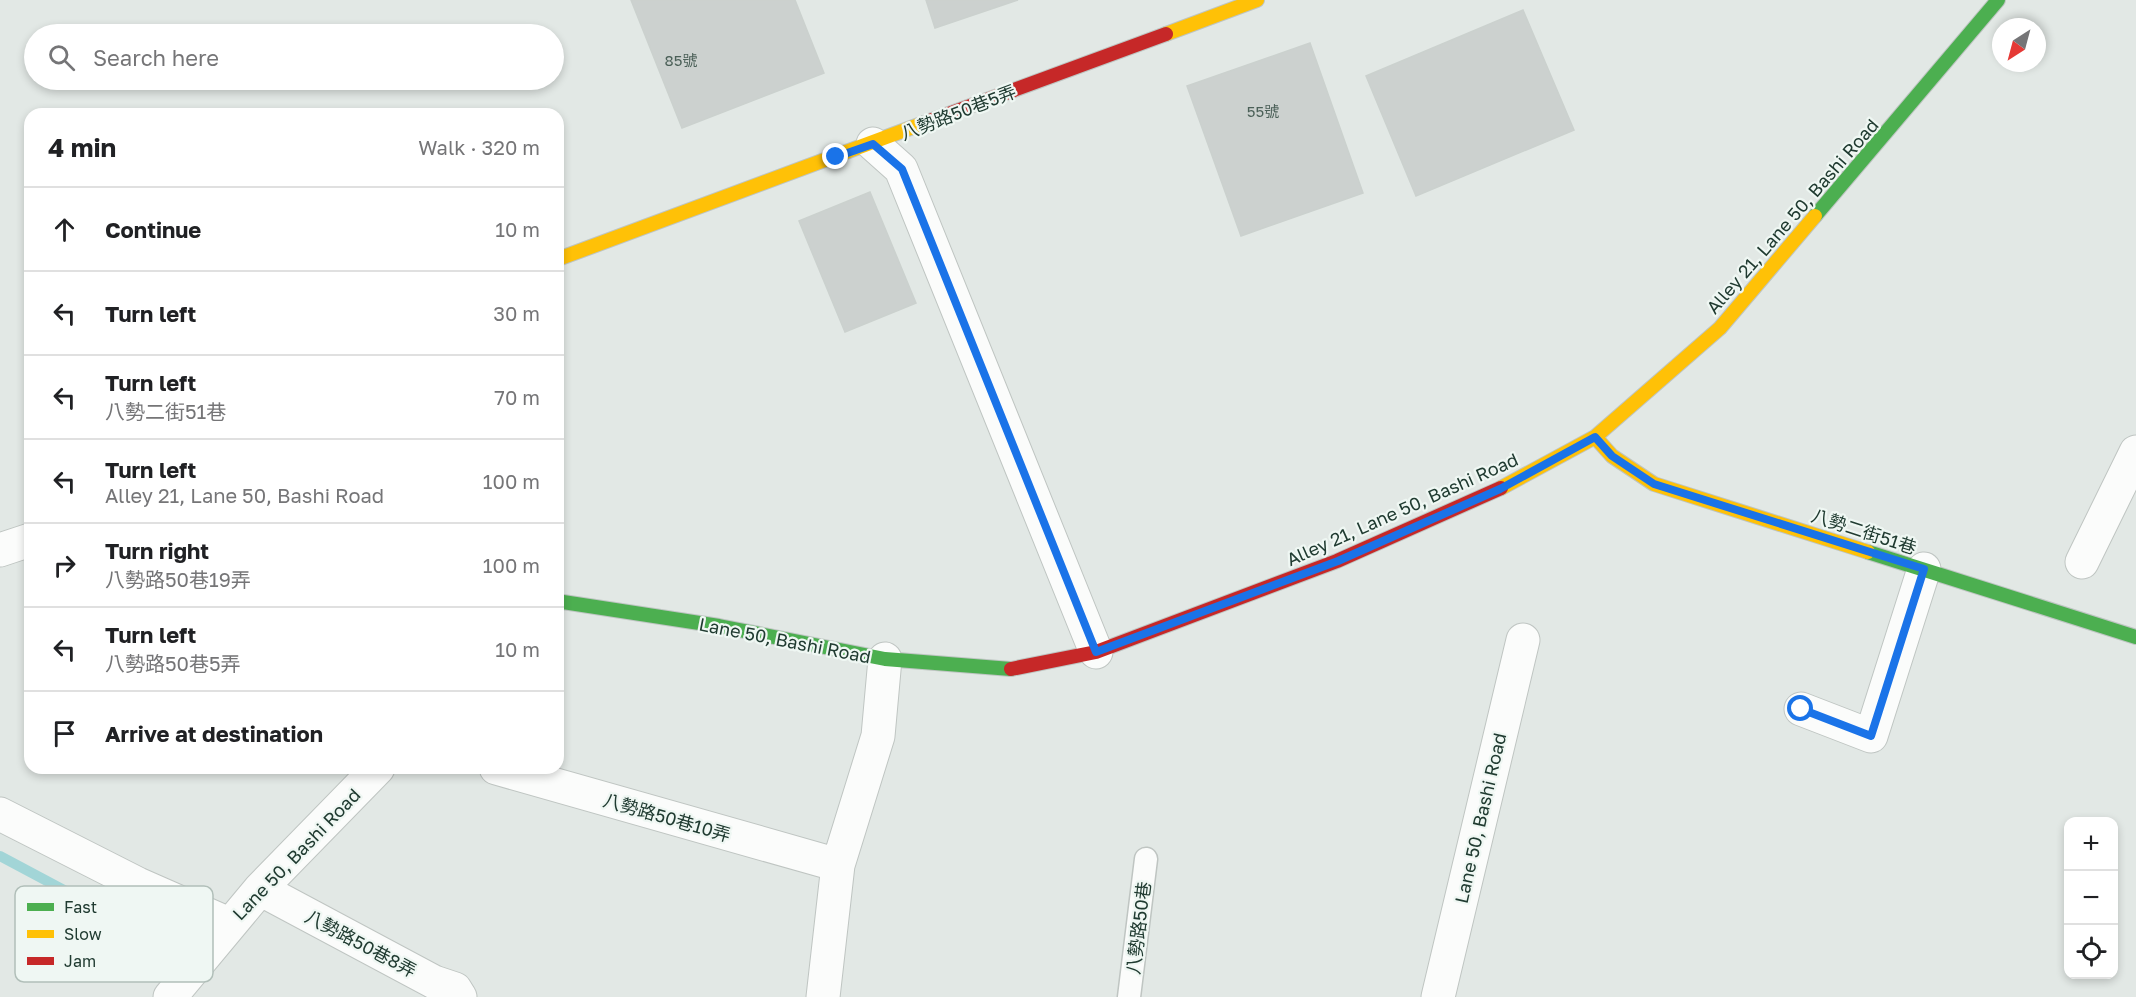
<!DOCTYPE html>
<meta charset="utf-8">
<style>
body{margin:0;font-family:"Golos Text","Noto Sans TC",sans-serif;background:#f6f6f6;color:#202124}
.controls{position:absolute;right:18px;bottom:18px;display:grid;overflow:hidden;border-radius:12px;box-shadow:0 3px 9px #0003}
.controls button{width:54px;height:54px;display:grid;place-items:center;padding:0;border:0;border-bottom:2px solid #e0e0e0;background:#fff;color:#202124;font:30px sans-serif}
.compass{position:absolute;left:1992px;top:18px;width:54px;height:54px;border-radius:50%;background:#fff;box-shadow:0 3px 9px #0003;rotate:216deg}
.stop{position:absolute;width:18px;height:18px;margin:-14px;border:4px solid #1a73e8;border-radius:50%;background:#fff}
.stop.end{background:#1a73e8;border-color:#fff;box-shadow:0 2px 6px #0008}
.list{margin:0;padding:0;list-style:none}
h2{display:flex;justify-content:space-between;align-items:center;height:78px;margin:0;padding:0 24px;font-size:26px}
h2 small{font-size:20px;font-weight:400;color:#757577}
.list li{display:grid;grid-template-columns:39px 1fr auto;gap:18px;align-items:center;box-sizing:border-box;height:84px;padding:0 24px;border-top:2px solid #e0e0e0}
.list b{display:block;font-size:22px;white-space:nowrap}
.list p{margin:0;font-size:20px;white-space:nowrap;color:#757577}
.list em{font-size:20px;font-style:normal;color:#757577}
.icon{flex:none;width:33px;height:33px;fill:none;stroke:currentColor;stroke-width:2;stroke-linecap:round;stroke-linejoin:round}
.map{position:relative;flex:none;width:2136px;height:997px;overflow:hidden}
.search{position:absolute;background:#fff;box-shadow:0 3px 9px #0003;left:24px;top:24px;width:540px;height:66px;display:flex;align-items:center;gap:15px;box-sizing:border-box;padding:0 21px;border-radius:33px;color:#757577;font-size:22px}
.panel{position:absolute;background:#fff;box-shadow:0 3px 9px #0003;left:24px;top:108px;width:540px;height:666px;border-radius:18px}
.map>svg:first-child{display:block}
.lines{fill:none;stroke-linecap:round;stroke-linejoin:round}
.stream{stroke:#a2d5d7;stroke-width:10}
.building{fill:#ccd1cf;stroke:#cbd1ce;stroke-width:1.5}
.lane-casing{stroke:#bfc5c2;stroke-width:25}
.street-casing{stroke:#bfc5c2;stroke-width:35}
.fast-casing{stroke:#bec5c2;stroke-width:16}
.slow-casing{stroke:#bec5c2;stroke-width:16}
.jam-casing{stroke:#bec5c2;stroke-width:16}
.lane{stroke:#fbfcfb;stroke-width:22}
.street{stroke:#fbfcfb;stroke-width:33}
.fast{stroke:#4caf50;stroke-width:14}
.slow{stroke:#ffc107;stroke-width:14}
.jam{stroke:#c62828;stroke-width:14}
.route{stroke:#1a73e8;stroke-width:8}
.labels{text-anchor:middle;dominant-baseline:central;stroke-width:4.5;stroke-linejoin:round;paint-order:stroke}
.number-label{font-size:15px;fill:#4b6058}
.street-label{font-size:18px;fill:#203b31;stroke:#eff7f3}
.key{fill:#eff7f3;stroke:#b1bfb9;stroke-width:1.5}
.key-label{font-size:16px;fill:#203b31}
</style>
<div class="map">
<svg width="2136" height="997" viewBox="0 0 2136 997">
<rect width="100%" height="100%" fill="#e2e8e5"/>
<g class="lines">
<path class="stream" d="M0 856 92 905 147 950"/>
</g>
<path class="building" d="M631 0H795L824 73 682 128Z
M926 0H1018L935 28Z
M1523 10 1574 130 1416 196 1366 76Z
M1310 43 1363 193 1241 236 1187 86Z
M870 192 916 303 845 332 799 221Z"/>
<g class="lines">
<g class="lane-casing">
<path id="lane" d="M1129 997 1146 859"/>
</g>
<g class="street-casing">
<path id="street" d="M873 144 901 169 1096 652
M0 550 30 540
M2082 562 2136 452
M1801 709 1871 736 1924 569
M496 768 838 865
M0 814 138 884 229 924
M260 889 434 982 455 989 460 997
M170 997 260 889 378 768
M823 997 838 865 878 736 885 659
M1438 997 1523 640"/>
</g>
<g class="fast-casing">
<path id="fast" d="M1815 216 1998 0
M1868 552 2136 637
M558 605 563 602 719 626 885 659 1011 669"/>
</g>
<g class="slow-casing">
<path id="slow" d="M1166 34 1257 0
M558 259 924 123
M1595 437 1612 456 1654 484 1868 552
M1501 488 1595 437 1720 328 1815 216"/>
</g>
<g class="jam-casing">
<path id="jam" d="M924 123 1166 34
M1011 669 1096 652 1337 561 1501 488"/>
</g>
<use href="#lane" class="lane"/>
<use href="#street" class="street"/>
<use href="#fast" class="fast"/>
<use href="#slow" class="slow"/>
<use href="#jam" class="jam"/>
</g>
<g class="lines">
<path class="route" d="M836 157 873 144 902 169 1096 652 1338 561 1500 489 1595 437 1612 456 1654 484 1924 569 1871 736 1801 709"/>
</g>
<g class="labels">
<g class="number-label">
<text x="681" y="60">85號</text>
<text x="1263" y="111">55號</text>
</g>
<g class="street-label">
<text transform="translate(958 112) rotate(-21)">八勢路50巷5弄</text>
<text transform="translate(1792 216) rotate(-49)">Alley 21, Lane 50, Bashi Road</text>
<text transform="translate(1402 509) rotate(-24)">Alley 21, Lane 50, Bashi Road</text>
<text transform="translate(1864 531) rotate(18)">八勢二街51巷</text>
<text transform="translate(785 640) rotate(11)">Lane 50, Bashi Road</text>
<text transform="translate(667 817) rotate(16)">八勢路50巷10弄</text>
<text transform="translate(1480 818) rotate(-77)">Lane 50, Bashi Road</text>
<text transform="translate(296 854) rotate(-46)">Lane 50, Bashi Road</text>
<text transform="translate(1138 928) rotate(-83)">八勢路50巷</text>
<text transform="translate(361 943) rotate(28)">八勢路50巷8弄</text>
</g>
</g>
<rect x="15" y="886" width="198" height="96" rx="9" class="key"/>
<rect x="27" y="903" width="27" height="8" fill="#4caf50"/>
<rect x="27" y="930" width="27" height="8" fill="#ffc107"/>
<rect x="27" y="957" width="27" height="8" fill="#c62828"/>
<g class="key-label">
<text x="64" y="913">Fast</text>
<text x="64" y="940">Slow</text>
<text x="64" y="967">Jam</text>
</g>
</svg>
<div class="controls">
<button>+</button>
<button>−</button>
<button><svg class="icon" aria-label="locate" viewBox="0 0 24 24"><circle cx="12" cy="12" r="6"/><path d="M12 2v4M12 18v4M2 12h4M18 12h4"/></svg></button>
</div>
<svg class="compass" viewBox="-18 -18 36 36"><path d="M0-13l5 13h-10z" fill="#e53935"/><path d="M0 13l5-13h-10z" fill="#757577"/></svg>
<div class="stop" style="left:1801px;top:709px"></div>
<div class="stop end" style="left:836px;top:157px"></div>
<div class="search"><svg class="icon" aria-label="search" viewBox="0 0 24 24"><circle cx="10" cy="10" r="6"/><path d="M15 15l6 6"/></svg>Search here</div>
<section class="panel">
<h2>4 min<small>Walk · 320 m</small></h2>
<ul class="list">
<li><svg class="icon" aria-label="ahead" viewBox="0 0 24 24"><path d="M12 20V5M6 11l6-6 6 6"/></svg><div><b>Continue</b></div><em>10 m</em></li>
<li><svg class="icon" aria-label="left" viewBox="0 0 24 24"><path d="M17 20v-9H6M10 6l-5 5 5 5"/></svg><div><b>Turn left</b></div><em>30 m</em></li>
<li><svg class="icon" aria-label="left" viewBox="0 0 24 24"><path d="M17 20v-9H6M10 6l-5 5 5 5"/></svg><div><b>Turn left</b><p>八勢二街51巷</p></div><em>70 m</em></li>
<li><svg class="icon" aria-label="left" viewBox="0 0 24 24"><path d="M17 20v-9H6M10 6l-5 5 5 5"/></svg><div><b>Turn left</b><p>Alley 21, Lane 50, Bashi Road</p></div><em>100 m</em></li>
<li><svg class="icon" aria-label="right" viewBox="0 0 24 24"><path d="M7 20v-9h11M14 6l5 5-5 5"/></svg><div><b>Turn right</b><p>八勢路50巷19弄</p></div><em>100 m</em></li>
<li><svg class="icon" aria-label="left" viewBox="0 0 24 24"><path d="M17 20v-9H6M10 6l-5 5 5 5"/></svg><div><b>Turn left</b><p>八勢路50巷5弄</p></div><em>10 m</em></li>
<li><svg class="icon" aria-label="arrive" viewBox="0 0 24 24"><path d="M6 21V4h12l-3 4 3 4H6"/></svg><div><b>Arrive at destination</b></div></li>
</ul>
</section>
</div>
